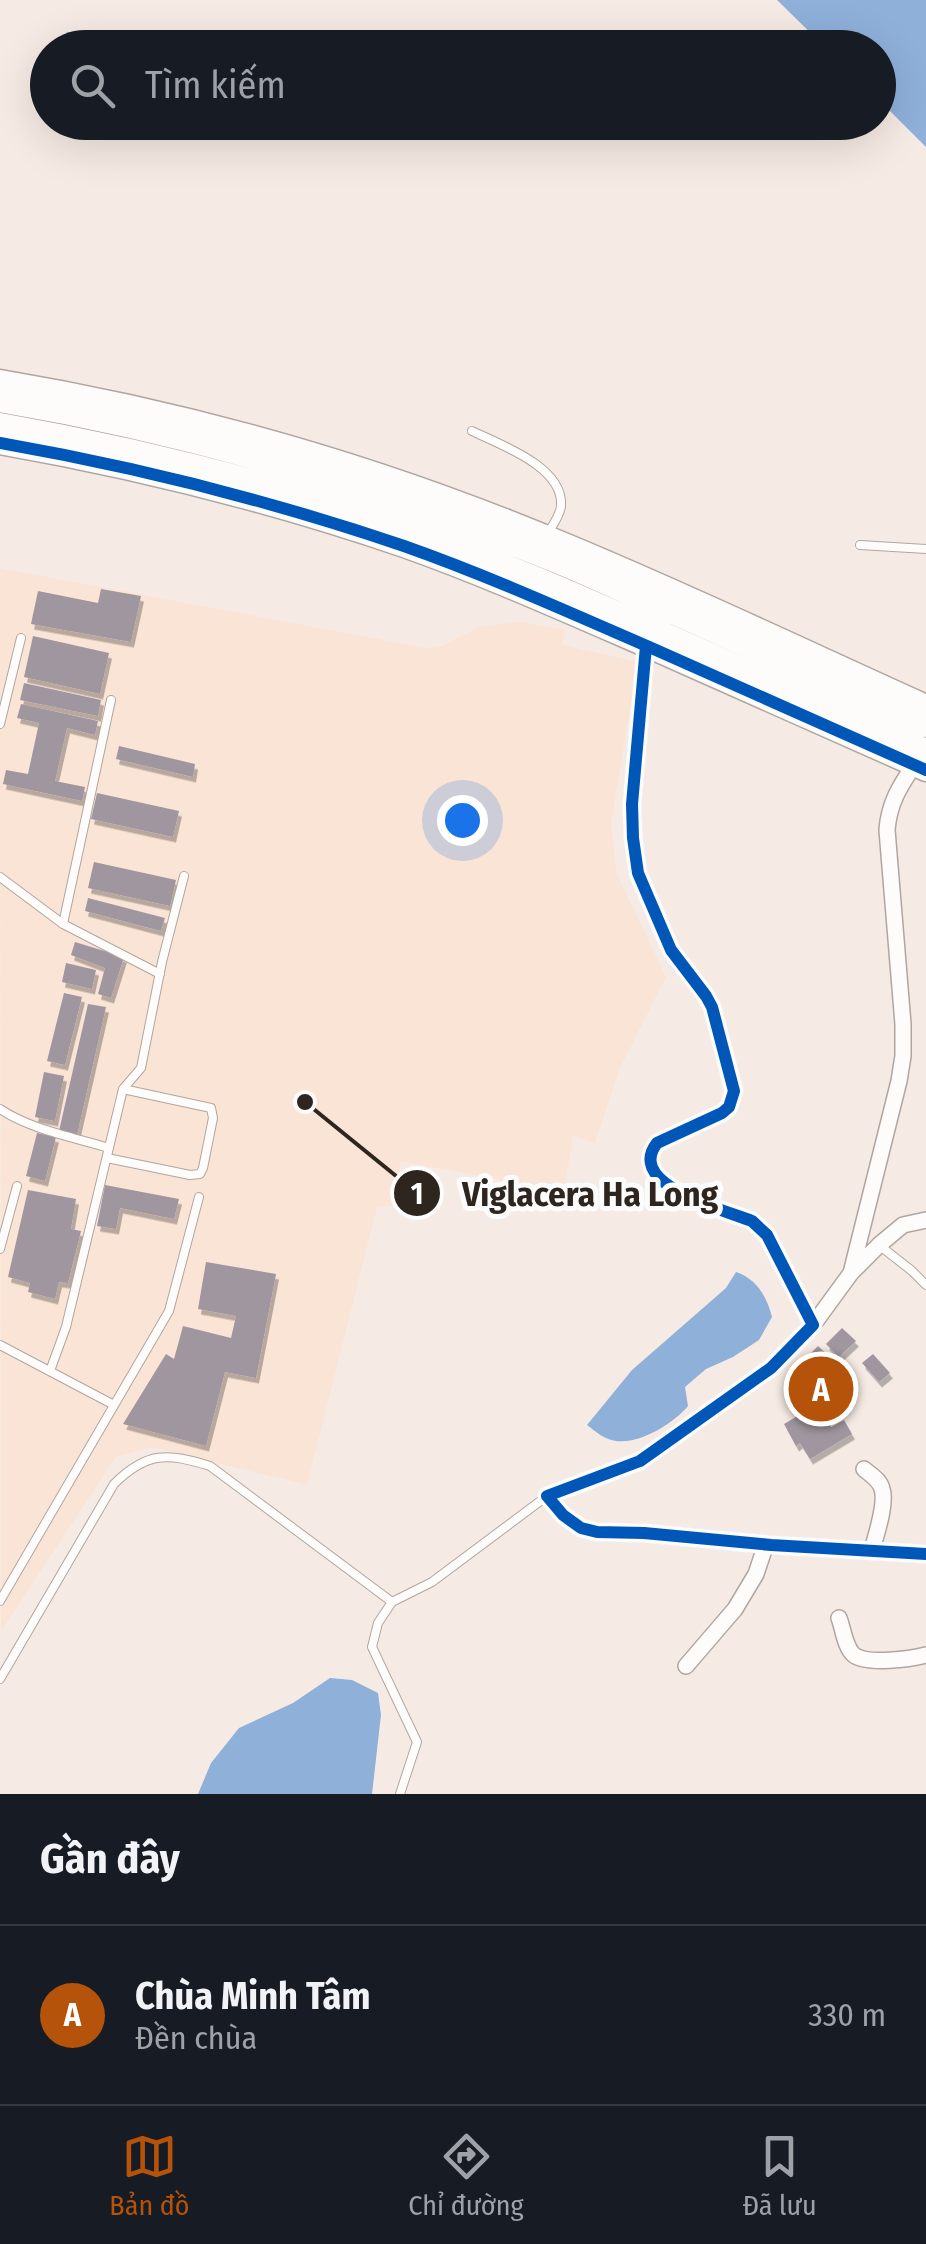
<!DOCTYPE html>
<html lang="vi">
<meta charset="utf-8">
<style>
body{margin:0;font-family:"Fira Sans Condensed",sans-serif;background:#20242c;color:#f1f3f6}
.you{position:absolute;left:462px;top:820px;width:35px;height:35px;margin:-25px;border:8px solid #fff;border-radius:50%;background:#1a73e8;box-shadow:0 0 0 15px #1a73e833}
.badge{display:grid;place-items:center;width:65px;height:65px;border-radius:50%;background:#b45309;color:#fff;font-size:32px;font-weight:700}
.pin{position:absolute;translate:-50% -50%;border:5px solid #fff;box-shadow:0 2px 10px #0006}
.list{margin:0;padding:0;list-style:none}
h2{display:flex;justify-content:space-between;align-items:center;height:130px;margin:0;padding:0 40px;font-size:42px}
h2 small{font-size:32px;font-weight:400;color:#9ea1a6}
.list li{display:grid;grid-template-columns:65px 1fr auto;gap:30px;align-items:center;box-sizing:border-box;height:180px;padding:0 40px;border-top:2px solid #363941}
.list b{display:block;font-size:38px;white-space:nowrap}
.list p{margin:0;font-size:32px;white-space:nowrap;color:#9ea1a6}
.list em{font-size:32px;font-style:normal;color:#9ea1a6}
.icon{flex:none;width:55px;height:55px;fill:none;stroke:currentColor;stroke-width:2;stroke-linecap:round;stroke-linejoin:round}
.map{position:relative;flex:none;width:926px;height:1794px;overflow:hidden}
.search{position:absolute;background:#171b24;box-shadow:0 10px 40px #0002;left:30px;right:30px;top:30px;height:110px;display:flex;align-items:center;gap:25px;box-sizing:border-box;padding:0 35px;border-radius:55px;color:#9ea1a6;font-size:38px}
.sheet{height:310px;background:#171b24}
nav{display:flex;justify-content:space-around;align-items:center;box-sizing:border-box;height:140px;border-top:2px solid #363941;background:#171b24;font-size:28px;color:#9ea1a6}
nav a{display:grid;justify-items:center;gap:5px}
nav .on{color:#b45309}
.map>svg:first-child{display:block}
.built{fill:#fae4d5}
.water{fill:#8eb0d9}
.building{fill:#a0969f;filter:url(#shadow)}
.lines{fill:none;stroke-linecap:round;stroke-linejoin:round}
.lane-casing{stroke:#b0a6a0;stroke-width:10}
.street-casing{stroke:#b0a6a0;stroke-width:18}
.secondary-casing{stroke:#b0a6a0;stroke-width:25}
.lane{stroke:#fefcfb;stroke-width:8}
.street{stroke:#fefcfb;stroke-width:15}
.secondary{stroke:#fefcfb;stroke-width:22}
.cycleway-casing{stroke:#fcfcfc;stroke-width:19}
.cycleway{stroke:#0057b8;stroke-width:12}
.leader{fill:none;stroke:#2e251f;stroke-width:4}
.callout-dot{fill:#2e251f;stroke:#fcfcfc;stroke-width:4}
.mark-label{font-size:30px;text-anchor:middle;font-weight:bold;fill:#fff}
.callout-label{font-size:35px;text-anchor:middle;font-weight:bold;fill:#2e251f;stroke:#fcfcfc;stroke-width:10;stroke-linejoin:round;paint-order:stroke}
</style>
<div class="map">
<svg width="926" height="1794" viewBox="0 0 926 1794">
<defs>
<filter id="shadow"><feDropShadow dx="3" dy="5.5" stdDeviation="0" flood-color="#0004"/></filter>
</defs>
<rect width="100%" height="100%" fill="#f6ebe4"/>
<path class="built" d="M0 568 426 648 442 646 481 626 521 622 564 630 562 645 638 662 611 823 617 874 666 977 620 1068 595 1143 573 1136 564 1192 401 1161 393 1206 377 1207 307 1485 152 1447 116 1457 1 1631Z"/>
<path class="water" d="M777 0H926V147L879 100 878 48 825 47Z
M736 1272C757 1279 767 1297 772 1317L759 1340 733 1357 706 1369 685 1387 688 1406C673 1424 640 1444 616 1441 604 1439 596 1432 587 1425L632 1370 726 1288Z
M330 1678 352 1680 378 1693 381 1715 372 1794H198L211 1763 239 1728 293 1703Z"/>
<path class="building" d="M101 589 141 596 131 642 31 624 38 591 98 603Z
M33 636 109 653 100 694 24 677Z
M24 683 101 700 98 716 20 700Z
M21 704 98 721 95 735 67 728 55 781 85 787 82 801 3 784 6 770 28 774 39 723 17 718Z
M119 746 195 764 193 777 116 759Z
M97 793 179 811 173 837 91 819Z
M94 862 176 880 170 906 88 888Z
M88 898 165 918 161 931 85 911Z
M75 942 124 957 111 998 98 994 105 968 71 955Z
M66 963 96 970 92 989 62 982Z
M64 993 82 997 65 1065 47 1061Z
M88 1004 106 1007 77 1135 59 1131Z
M44 1072 64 1076 55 1121 35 1117Z
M37 1133 56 1137 45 1181 26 1176Z
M105 1185 179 1199 174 1219 120 1208 116 1229 97 1226Z
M28 1190 76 1199 71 1229 81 1231 68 1283 59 1282 55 1299 28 1292 30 1283 8 1277Z
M206 1262 276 1274 256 1378 225 1372 206 1446 123 1424 166 1354 174 1359 183 1326 231 1338 236 1316 198 1309Z
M842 1328 856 1341 839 1357 826 1344Z
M818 1346 832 1359 836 1355 853 1372 822 1404 803 1385 805 1383 793 1371Z
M873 1354 890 1373 879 1382 862 1363Z
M818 1404 831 1427 844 1420 852 1434 810 1459 800 1443 796 1446 784 1424Z"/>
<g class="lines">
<g class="lane-casing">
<path id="lane" d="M472 431C501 445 564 467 561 506 560 516 552 526 547 535
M860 545 926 549
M0 724 21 638
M0 877 63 924 160 974
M63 924 111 700
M0 1109C32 1130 73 1137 109 1148
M107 1158 190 1175 200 1174 203 1168 213 1118 211 1108 123 1089
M879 1245 912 1271 926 1285
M0 1249 17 1186
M0 1345 114 1405
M50 1371 66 1327 123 1089 141 1068 162 962 184 876
M0 1601 169 1311 199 1197
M392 1602 378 1623 372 1647 417 1742 400 1794
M0 1679 114 1484C147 1451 168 1453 210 1466L392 1602 432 1582 547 1496"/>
</g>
<g class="street-casing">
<path id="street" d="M646 646 632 804 633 838 638 873 671 950 706 996 712 1007 734 1091 729 1107 722 1113 657 1143C624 1185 725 1210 752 1221L767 1235 813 1325 771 1368 640 1461 547 1496 563 1515 581 1528 597 1532 644 1533 771 1545 926 1554
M851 1273 899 1081 903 1056V1024L887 830C889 803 900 786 914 765
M813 1325 851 1273 879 1245 903 1225 926 1220
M864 1469C871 1475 880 1480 882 1489 887 1503 876 1535 872 1550
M839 1618C843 1628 845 1648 854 1655 867 1665 911 1659 926 1655
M686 1666 735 1609 756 1574 766 1544"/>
</g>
<g class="secondary-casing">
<path id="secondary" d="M0 381C191 413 380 467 559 542 683 593 804 651 926 706
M0 401C190 433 374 488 552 560 594 577 635 597 677 615 760 652 843 689 926 726
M0 424C137 448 272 482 404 527 494 558 582 597 670 636 755 674 841 712 926 750
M0 443C137 467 272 501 404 546 489 576 573 614 656 650 746 690 836 730 926 770"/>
</g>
<use href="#lane" class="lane"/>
<use href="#street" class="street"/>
<use href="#secondary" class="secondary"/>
<g class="cycleway-casing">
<path id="cycleway" d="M0 443C137 467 272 501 404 546 489 576 573 614 656 650 746 690 836 730 926 770
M646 646 632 804 633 838 638 873 671 950 706 996 712 1007 734 1091 729 1107 722 1113 657 1143C624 1185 725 1210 752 1221L767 1235 813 1325 771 1368 640 1461 547 1496 563 1515 581 1528 597 1532 644 1533 771 1545 926 1554"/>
</g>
<use href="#cycleway" class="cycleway"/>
</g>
<path class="leader" d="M305 1102L417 1193"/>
<g class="callout-dot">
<circle cx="305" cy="1102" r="10"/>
<circle cx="417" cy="1193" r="25"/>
</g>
<g class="mark-label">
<text x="417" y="1204">1</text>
</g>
<g class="callout-label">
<text x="590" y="1206">Viglacera Ha Long</text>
</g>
</svg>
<div class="you"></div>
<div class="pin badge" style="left:821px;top:1389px">A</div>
<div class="search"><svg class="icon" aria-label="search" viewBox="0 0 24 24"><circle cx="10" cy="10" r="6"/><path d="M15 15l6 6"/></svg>Tìm kiếm</div>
</div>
<section class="sheet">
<h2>Gần đây<small></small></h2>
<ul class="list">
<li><span class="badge">A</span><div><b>Chùa Minh Tâm</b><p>Đền chùa</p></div><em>330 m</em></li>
</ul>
</section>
<nav>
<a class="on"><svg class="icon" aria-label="map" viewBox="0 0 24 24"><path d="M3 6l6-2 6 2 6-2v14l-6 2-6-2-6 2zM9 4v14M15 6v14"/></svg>Bản đồ</a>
<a><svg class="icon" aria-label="directions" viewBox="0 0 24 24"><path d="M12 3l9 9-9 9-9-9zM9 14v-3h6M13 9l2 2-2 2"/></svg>Chỉ đường</a>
<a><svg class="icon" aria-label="saved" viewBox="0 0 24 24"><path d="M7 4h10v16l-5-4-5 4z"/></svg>Đã lưu</a>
</nav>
